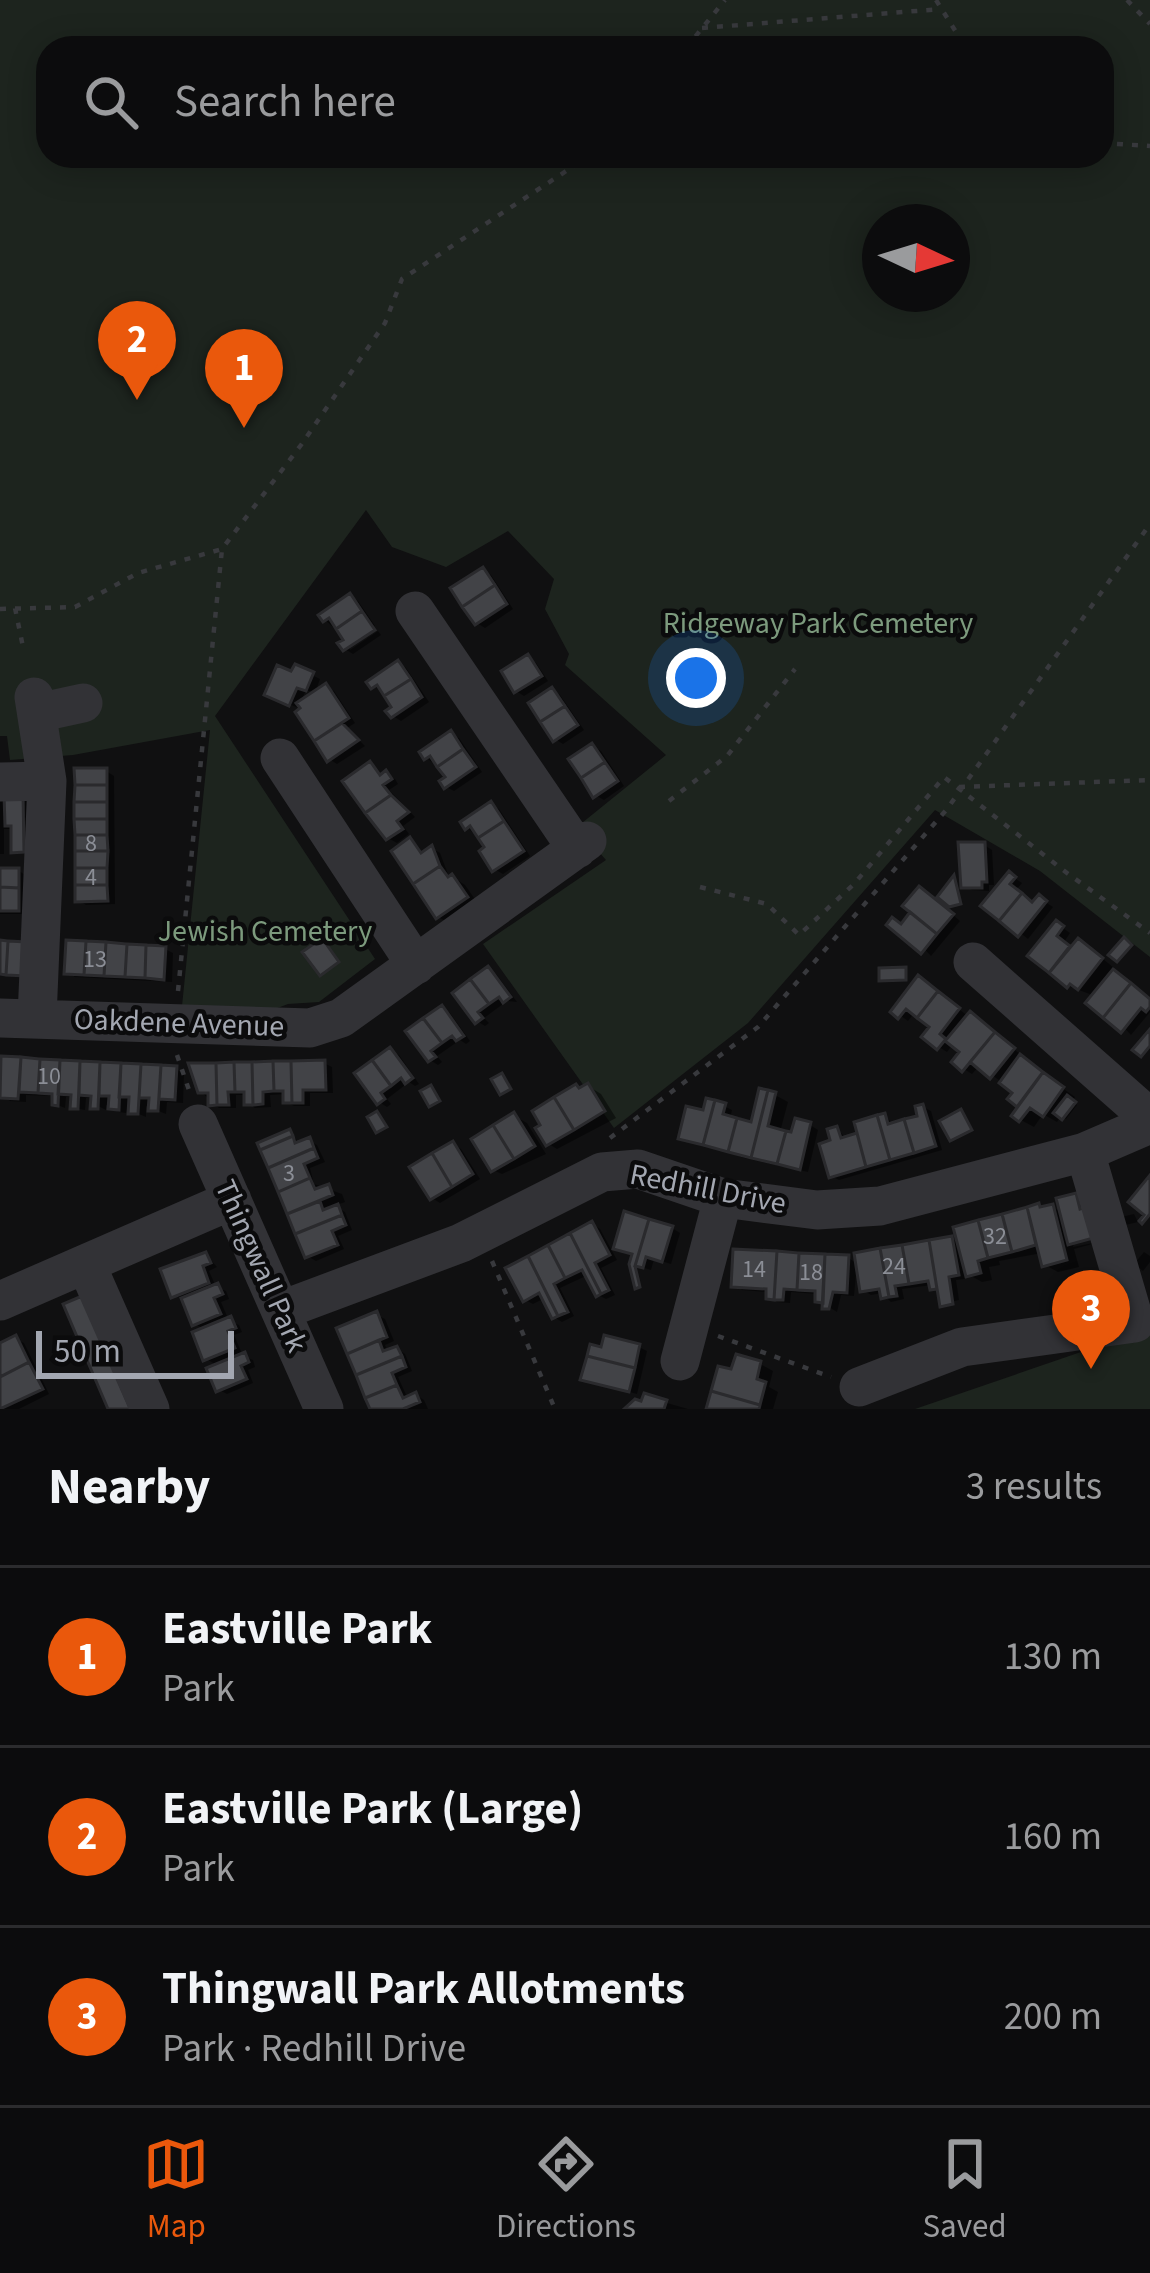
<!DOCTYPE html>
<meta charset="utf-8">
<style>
body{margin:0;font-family:"Source Sans 3",sans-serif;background:#1a1a1b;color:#f1f3f6}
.compass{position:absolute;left:862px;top:204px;width:108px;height:108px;border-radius:50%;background:#0c0c0d;box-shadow:0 6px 30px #0003;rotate:94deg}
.scale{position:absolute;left:36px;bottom:30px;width:198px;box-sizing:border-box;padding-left:12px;border:6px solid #a3a7b1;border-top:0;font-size:33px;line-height:42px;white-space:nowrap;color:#a3a7b1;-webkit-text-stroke:9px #0b0b0c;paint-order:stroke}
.you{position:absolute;left:696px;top:678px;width:42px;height:42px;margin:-30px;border:9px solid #fff;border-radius:50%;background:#1a73e8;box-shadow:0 0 0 18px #1a73e833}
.badge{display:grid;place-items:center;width:78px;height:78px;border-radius:50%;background:#ea580c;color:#fff;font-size:39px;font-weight:700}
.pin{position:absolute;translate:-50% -99px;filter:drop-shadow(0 3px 6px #0008)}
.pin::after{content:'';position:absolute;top:63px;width:42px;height:36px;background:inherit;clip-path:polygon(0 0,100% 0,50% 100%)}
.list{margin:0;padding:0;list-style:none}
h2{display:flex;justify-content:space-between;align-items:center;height:156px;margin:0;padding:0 48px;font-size:51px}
h2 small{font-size:39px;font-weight:400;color:#9a9b9d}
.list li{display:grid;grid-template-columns:78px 1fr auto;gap:36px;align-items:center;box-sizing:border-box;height:180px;padding:0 48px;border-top:3px solid #2c2c2e}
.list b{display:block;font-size:45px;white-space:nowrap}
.list p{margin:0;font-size:39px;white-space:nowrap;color:#9a9b9d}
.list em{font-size:39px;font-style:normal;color:#9a9b9d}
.icon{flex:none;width:66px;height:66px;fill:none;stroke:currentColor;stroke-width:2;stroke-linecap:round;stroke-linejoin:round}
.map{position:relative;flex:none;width:1150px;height:1409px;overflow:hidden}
.search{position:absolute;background:#0c0c0d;box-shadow:0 6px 30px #0003;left:36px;right:36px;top:36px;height:132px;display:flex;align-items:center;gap:30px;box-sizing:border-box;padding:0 42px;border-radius:36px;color:#9a9b9d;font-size:45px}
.sheet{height:696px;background:#0c0c0d}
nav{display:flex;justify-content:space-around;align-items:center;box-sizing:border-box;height:168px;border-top:3px solid #2c2c2e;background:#0c0c0d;font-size:33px;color:#9a9b9d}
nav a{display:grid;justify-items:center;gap:6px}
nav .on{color:#ea580c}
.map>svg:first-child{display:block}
.green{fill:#1d241e;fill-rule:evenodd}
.shadow{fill:#0007}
.building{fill:#424347;stroke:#2a2a2d;stroke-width:3}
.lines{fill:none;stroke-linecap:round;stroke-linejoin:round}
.path{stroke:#38393d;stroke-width:4.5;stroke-dasharray:6 9;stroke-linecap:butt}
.minor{stroke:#323236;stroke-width:39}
.labels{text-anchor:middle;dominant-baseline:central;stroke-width:9;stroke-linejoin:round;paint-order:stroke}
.number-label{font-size:24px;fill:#8b8e96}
.park-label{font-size:30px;fill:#7c9a7d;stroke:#0b0b0c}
.street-label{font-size:30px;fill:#a3a7b1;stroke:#0b0b0c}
</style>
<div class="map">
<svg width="1150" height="1409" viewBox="0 0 1150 1409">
<rect width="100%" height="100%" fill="#101011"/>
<path class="green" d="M0 0H1150V957L1040 871 935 810 748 1023 614 1128 483 944 606 860 577 827 666 755 565 665 569 654 545 609 554 579 508 531 446 567 392 547 366 510 215 716 375 959 319 1002 288 1004 249 1019 182 1006 210 730 73 755 10 760 7 736H0ZM48 48H1102V156H48ZM880 222H952V294H880Z
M1150 1328V1409H915L1148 1329Z"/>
<path class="shadow" d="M483 570 491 575 513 609 485 628 477 623Z
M350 596 358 601 375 626 350 643V650L378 631 381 635 353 654 345 649 348 640 325 620Z
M528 658 536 663 548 681 524 696 516 691Z
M398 663 406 668 429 702 401 721 393 716 396 708 384 690 373 687Z
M312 675 320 679 315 693 306 690 300 704 326 686 334 691 355 723 347 728 365 746 337 764 329 759 299 713 303 710 275 698Z
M552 690 560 695 584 730 563 744 555 739Z
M451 734 459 738 482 772 454 791 446 787 449 778 426 757Z
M592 746 601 751 624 786 604 800 595 795Z
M370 765 383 776 395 779 398 784 389 790 415 817 403 826 409 834 397 843 388 838Z
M106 771 114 776 115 904 86 905 78 900Z
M0 797 30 800 31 855 14 851V829H4V854H0Z
M491 805 499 809 530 856 503 874 494 869 488 848 467 827Z
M410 841 424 855 433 849 440 853 448 874 465 885 479 905 451 924 438 917Z
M984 845 992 850 994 885H989V891L972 890 964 886Z
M0 871H19L27 876 26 914H0Z
M1010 875 1022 883 1016 890 1034 905 1039 898 1053 907 1028 939 985 905Z
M928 894 960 921 931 956 903 926Z
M1057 924 1070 933 1064 942 1072 949H1091L1114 968 1111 971 1150 1000V1012L1131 1035 1095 996 1068 986 1031 956Z
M165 949 173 953 172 982 75 977 67 972Z
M488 970 496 974 517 1002 507 1001 484 1018 489 1023 485 1026 477 1021 456 993Z
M927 984 969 1017 978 1019 1021 1055 1019 1057 1075 1097 1072 1102 1077 1105 1066 1119 1061 1116 1057 1122 1043 1114 1034 1127 1021 1120V1106L1011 1099 1016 1092 979 1066 972 1074 964 1069 963 1051 953 1044 947 1052 939 1047 933 1027 915 1012 908 1021 894 1011Z
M442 1008 450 1013 470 1041 466 1044 460 1040 437 1056 442 1062 438 1065 430 1060 410 1032Z
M391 1051 399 1055 419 1084 415 1086 409 1082 387 1099 391 1104 387 1107 379 1102 358 1074Z
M0 1059 176 1069 184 1074 183 1103 167 1102 166 1114 146 1106V1117L127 1109 126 1113 119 1112 106 1105V1110L98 1106V1110L93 1107 94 1098H86L85 1110 74 1108V1097H66L65 1108 55 1104V1096L26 1095V1102L10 1101 0 1093Z
M324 1063 332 1067 333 1093H310V1106H294L286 1102V1094L270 1095 271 1107 255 1108 247 1103V1095H236V1108H219L200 1091Z
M588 1086 601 1094 616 1118 557 1149 549 1144 581 1090Z
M775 1095 788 1102 780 1132 793 1136 810 1125 818 1130 808 1172 744 1158 682 1137 705 1114 724 1106 732 1110 730 1119 753 1125Z
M923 1107 931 1111 942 1150 839 1180 831 1176 837 1129 847 1139 885 1116 894 1125 921 1118Z
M514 1116 527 1123 546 1154 502 1174 493 1170Z
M290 1132 300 1144 309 1141 317 1145 325 1162 310 1168 314 1184 342 1194 345 1202 334 1206 345 1212 352 1230 338 1236 344 1249 316 1261 307 1256 290 1212Z
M453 1144 461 1149 480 1179 440 1203 432 1198Z
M1076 1196 1084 1201 1073 1247 1103 1241 1074 1249 1079 1267 1058 1272 1045 1265 1042 1253 999 1261 1000 1265 989 1267 992 1280 982 1282 964 1272 965 1279 956 1280 959 1300 946 1303V1307L941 1293 932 1285 902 1289 904 1299 891 1302 882 1293 871 1295 863 1290 857 1255 952 1239 961 1244 957 1229 1038 1207H1052L1063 1213Z
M1134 1214 1138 1222 1121 1226 1117 1218Z
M592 1224 600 1229 617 1260 601 1268 615 1295 606 1299 598 1295 588 1275 560 1288 574 1316 562 1322 554 1317 545 1298 533 1304 525 1300Z
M672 1228 680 1233 671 1264 654 1259 651 1270 641 1267 635 1255 625 1252Z
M1144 1252 1150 1256V1262L1143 1271 1134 1264Z
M206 1255 217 1267 209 1271 216 1287 226 1291 229 1299 221 1302 229 1321 239 1325 242 1332 234 1335 243 1356 253 1360 255 1367 248 1370 253 1383 227 1394 219 1390 218 1366 205 1358 206 1330 195 1324 185 1299 174 1296Z
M848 1258 857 1263 854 1296 841 1295 837 1312 818 1300V1294L791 1292 790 1303 777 1302 769 1297V1292L742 1290 734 1286Z
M377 1315 385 1319 394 1341 385 1345 388 1353 397 1349 405 1354 412 1371 398 1377 408 1399 416 1395 424 1400 428 1409H373Z
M16 1339 24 1343 49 1394 19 1409H0V1347Z
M639 1347 647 1351 637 1394 584 1379Z
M760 1364 773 1371 769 1387 778 1392 773 1409H709L731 1373Z
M646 1397 688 1409H628L643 1405Z"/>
<path class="building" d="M483 567 495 585 462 607 450 588Z
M495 585 507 604 475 625 462 607Z
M350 593 362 611 336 629 329 618 323 622 318 615Z
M362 611 375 630 343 651 337 643 343 640 336 629Z
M528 654 542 676 514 693 501 671Z
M398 660 411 679 384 696 377 685 371 689 366 682Z
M295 664 314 672 306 691 297 688 289 706 264 695 277 665 291 671Z
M411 679 422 697 391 718 385 711 391 707 384 696Z
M326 683 349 718 314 741 295 712 300 708 296 703Z
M552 687 565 706 540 722 528 703Z
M565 706 578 725 553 742 540 722Z
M342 723 359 740 327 762 314 741Z
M451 730 463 749 437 767 430 756 424 760 419 752Z
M592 743 605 762 581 778 568 759Z
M463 749 476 767 444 789 439 781 445 777 437 767Z
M370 761 380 775 386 770 392 779 383 785 391 795 365 813 342 781Z
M605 762 618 781 593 798 581 778Z
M74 768H107V785H75Z
M75 785H107V802H74Z
M23 792 24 852 11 853V826H5L4 794Z
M391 795 409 812 397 821 403 829 386 840 365 813Z
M491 801 504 821 478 838 470 826 465 830 460 822Z
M74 802H107V819H74Z
M74 819H107V835H75Z
M504 821 524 851 492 872 479 851 484 847 478 838Z
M75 835H107L108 851H75Z
M410 837 421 853 432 845 440 866 413 884 391 851Z
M958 842H985L987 882H982V888H961Z
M75 851H108L107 868H75Z
M440 866 448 877 452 874 468 897 436 919 413 884Z
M0 868H19V888L0 887Z
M75 868H107V885H75Z
M1009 871 1016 877 1010 884 1022 893 999 921 980 906Z
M954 875 961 904 949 907 937 897Z
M75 885H107L108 901 75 902Z
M919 886 954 914 937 934 902 906Z
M0 887 19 888V911H0Z
M1022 893 1032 902 1039 894 1047 901 1018 937 999 921Z
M910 912 937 934 921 954 886 925 892 917 901 924Z
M1056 920 1064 926 1057 936 1070 946 1049 973 1027 956Z
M1124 937 1132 945 1117 962 1108 955Z
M322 938 339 962 320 976 302 952Z
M1078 938 1103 958 1078 990 1070 984 1067 988 1049 973Z
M0 940 8 941 6 975 0 974Z
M66 940 86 941 84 975 64 974Z
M8 941 27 942 26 976 6 975Z
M86 941 106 942 104 976 84 975Z
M106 942 127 944 125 977 104 976Z
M127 944 146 945 145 978 125 977Z
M146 945 166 946 164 980 145 978Z
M488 966 511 997 503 1003 499 997 489 1004 470 979Z
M906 967V980L879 981V968Z
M1113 969 1131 983 1103 1018 1085 1003Z
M918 975 938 991 917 1018 906 1009 898 1019 890 1012Z
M470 979 489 1004 478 1012 483 1018 475 1024 452 993Z
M1131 983 1150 999V1007L1146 1012 1141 1008 1121 1033 1103 1018Z
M938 991 960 1008 940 1034 946 1039 937 1050 921 1037 929 1027 917 1018Z
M442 1005 464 1036 456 1041 452 1036 442 1043 423 1018Z
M970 1011 995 1032 962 1072 951 1062 959 1052 945 1041Z
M423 1018 442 1043 431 1051 436 1057 428 1062 405 1031Z
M1150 1029V1046L1141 1057 1132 1050Z
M995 1032 1015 1048 990 1079 970 1062Z
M390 1047 413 1078 405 1084 401 1078 391 1086 372 1060Z
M1020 1054 1043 1072 1017 1107 1007 1099 1012 1093 999 1083Z
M1 1056 21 1057 18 1099 0 1098Z
M21 1057 40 1059 38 1093 19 1092Z
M40 1059 60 1060 58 1106 52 1105V1094L38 1093Z
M60 1060 80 1061 78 1109H70L71 1095 58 1094Z
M325 1060 326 1090H303V1103H292L291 1061Z
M372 1060 391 1086 381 1093 385 1099 377 1105 354 1073Z
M80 1061 100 1062 98 1109H90L91 1096 79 1095Z
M273 1061 274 1091 263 1092V1104L253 1105 252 1062Z
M273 1061H291L292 1103H283V1091H274Z
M100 1062 121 1063 119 1110 108 1109 109 1096H99Z
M234 1062 235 1092H228L229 1105H217L216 1063Z
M234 1062H252L253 1105H244V1092H235Z
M121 1063 141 1064 138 1114H128L129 1097H119Z
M188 1063H216L217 1105 208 1106V1093H198Z
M141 1064 161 1065 158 1111H148L149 1098H139Z
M161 1065 177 1066 175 1100 159 1099Z
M1043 1072 1064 1087 1043 1117 1030 1108 1019 1122 1011 1116Z
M502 1073 511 1089 500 1095 491 1079Z
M588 1083 605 1111 574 1130 554 1097 576 1084 579 1088Z
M431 1085 440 1101 429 1107 420 1091Z
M759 1088 768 1090 751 1158 728 1152 737 1118 751 1122Z
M768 1090 776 1092 768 1126 786 1131 777 1164 751 1158Z
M1067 1095 1076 1102 1062 1120 1053 1113Z
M554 1097 574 1130 546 1146 535 1128 540 1125 532 1111Z
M706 1098 715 1100 703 1145 678 1139 686 1106 703 1110Z
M715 1100 726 1103 723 1114 737 1118 728 1152 703 1145Z
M923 1104 936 1146 914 1153 904 1119 917 1116 915 1106Z
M961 1109 972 1130 950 1141 939 1121Z
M377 1111 387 1127 376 1133 367 1117Z
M514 1112 535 1146 514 1159 493 1125Z
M885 1113 888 1124 904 1119 914 1153 890 1160 877 1115Z
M877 1115 890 1160 866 1167 854 1122Z
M795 1118 811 1122 800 1170 777 1164 786 1131 791 1132Z
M493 1125 514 1159 491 1172 471 1139Z
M837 1126 841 1138 857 1133 866 1167 829 1178 819 1144 830 1140 827 1129Z
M290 1129 293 1136 260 1150 257 1143Z
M293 1136 295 1143 310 1137 314 1148 268 1168 260 1150Z
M453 1141 473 1174 452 1187 432 1153Z
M314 1148 318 1158 304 1164 310 1178 278 1192 268 1168Z
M432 1153 452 1187 430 1200 409 1167Z
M1150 1175V1214L1142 1224 1139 1221 1144 1215 1128 1202Z
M310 1178 315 1189 329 1184 333 1195 287 1214 278 1192Z
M1076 1193 1080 1209 1089 1206 1097 1237 1068 1245 1056 1198Z
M320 1201 323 1210 338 1204 342 1215 295 1234 287 1214Z
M1039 1203 1040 1207 1053 1204 1067 1260 1042 1267 1027 1207Z
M1027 1207 1036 1245 1012 1252 1002 1214Z
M624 1211 649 1219 635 1266 640 1287 635 1289 629 1264 632 1254 613 1249Z
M1002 1214 1012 1252 988 1258 978 1220Z
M342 1215 346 1225 332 1231 338 1245 305 1258 295 1234Z
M649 1219 673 1226 662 1262 646 1257 643 1268 635 1266Z
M978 1220 988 1258 978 1261 981 1273 966 1277 953 1227Z
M592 1221 610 1255 595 1263 609 1290 601 1294 570 1233Z
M570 1233 601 1294 596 1297 582 1270 565 1278 548 1245Z
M952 1236 959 1275 949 1277 953 1304 940 1307 929 1240Z
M929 1240 937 1289 930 1290 928 1281 909 1284 902 1245Z
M548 1245 565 1278 554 1284 568 1312 558 1316 528 1256Z
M902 1245 909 1284 895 1286 897 1296 889 1297 880 1248Z
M880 1248 889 1297 881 1299 879 1289 860 1292 854 1253Z
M733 1249 777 1251 774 1300 766 1299V1289L731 1287Z
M777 1251 799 1253 797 1290 784 1289 783 1300H774Z
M206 1252 211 1263 203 1266 209 1283 171 1298 160 1269Z
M799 1253 825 1254 823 1303 815 1302V1291L797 1290Z
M825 1254 849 1255 847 1293 833 1292 829 1309H822Z
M528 1256 558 1316 552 1319 539 1293 523 1302 505 1268Z
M218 1283 223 1294 214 1298 221 1314 192 1326 181 1298Z
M82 1296 130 1408 128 1409H108L63 1304Z
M377 1311 387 1337 347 1354 336 1328Z
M231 1316 236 1328 228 1331 235 1348 203 1361 192 1332Z
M16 1335 29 1362 0 1377V1343Z
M604 1335 640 1344 635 1368 587 1356 590 1344 601 1347Z
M379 1340 383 1351 397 1346 402 1356 356 1375 347 1354Z
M245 1352 249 1362 241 1366 247 1379 216 1392 206 1368Z
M736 1354 761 1361 757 1379 766 1382 760 1405 711 1391 718 1366 731 1369Z
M402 1356 406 1367 392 1373 397 1385 365 1398 356 1375Z
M587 1356 635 1368 629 1392 580 1380Z
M29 1362 43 1389 0 1409V1377Z
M397 1385 403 1398 416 1392 420 1402 403 1409H370L365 1398Z
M711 1391 760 1405 759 1409H706Z
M644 1393 667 1400 664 1409H624L635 1399 641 1401Z"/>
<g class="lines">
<path class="path" d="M936 0 966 48
M1127 0 1150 24
M702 28 941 9
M686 48 725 0
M1102 143 1150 146
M15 608 23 647
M0 609 75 607 138 573 222 549 301 445 385 323 402 279 589 156
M959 787 1150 780
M669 801 727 756 795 669
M700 887 767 904 799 935 854 884 944 777 1067 873 1150 933
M178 991 222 549
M177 1055 191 1096
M610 1138 758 1027 947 809 1150 524
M492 1261 555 1409
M718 1336 831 1377"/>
<path class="minor" d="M415 611 577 849
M34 697 47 781 37 1018
M37 713 83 703
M280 758 416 965
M0 782 47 781
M973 962 1150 1118
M0 1018 310 1028 341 1018 587 841
M198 1124 324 1409
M86 1264 150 1409
M0 1301 232 1200
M282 1310 461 1243 602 1172 638 1169 723 1198 817 1210 880 1206 1085 1152 1150 1124
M680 1361 723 1198
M859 1387 962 1347 1135 1323 1085 1152"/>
</g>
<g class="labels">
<g class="number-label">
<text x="91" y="843">8</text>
<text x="91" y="877">4</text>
<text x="95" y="959">13</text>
<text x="49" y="1076">10</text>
<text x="289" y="1173">3</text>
<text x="995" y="1236">32</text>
<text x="894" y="1266">24</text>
<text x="754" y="1269">14</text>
<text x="811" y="1272">18</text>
</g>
<g class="park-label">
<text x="818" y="623">Ridgeway Park Cemetery</text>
<text x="265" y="931">Jewish Cemetery</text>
</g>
<g class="street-label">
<text transform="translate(179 1023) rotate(2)">Oakdene Avenue</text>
<text transform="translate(708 1189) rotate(11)">Redhill Drive</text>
<text transform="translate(261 1266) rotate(66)">Thingwall Park</text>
</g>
</g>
</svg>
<svg class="compass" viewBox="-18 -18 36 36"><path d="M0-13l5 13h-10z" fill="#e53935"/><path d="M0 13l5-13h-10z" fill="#9a9b9d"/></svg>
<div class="scale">50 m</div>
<div class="you"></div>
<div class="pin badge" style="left:244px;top:428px">1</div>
<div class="pin badge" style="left:137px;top:400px">2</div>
<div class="pin badge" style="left:1091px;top:1369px">3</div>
<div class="search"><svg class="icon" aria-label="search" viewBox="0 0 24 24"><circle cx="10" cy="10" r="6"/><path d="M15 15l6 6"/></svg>Search here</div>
</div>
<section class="sheet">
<h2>Nearby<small>3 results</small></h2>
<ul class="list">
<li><span class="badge">1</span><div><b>Eastville Park</b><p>Park</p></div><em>130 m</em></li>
<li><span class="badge">2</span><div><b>Eastville Park (Large)</b><p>Park</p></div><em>160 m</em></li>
<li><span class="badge">3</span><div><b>Thingwall Park Allotments</b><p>Park · Redhill Drive</p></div><em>200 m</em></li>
</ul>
</section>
<nav>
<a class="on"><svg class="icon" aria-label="map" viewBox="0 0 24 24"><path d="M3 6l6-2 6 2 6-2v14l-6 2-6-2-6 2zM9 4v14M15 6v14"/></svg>Map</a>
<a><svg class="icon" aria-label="directions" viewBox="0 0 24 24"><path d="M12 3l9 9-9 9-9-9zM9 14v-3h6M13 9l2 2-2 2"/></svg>Directions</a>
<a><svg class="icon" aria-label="saved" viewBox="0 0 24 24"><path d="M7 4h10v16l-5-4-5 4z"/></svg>Saved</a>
</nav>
